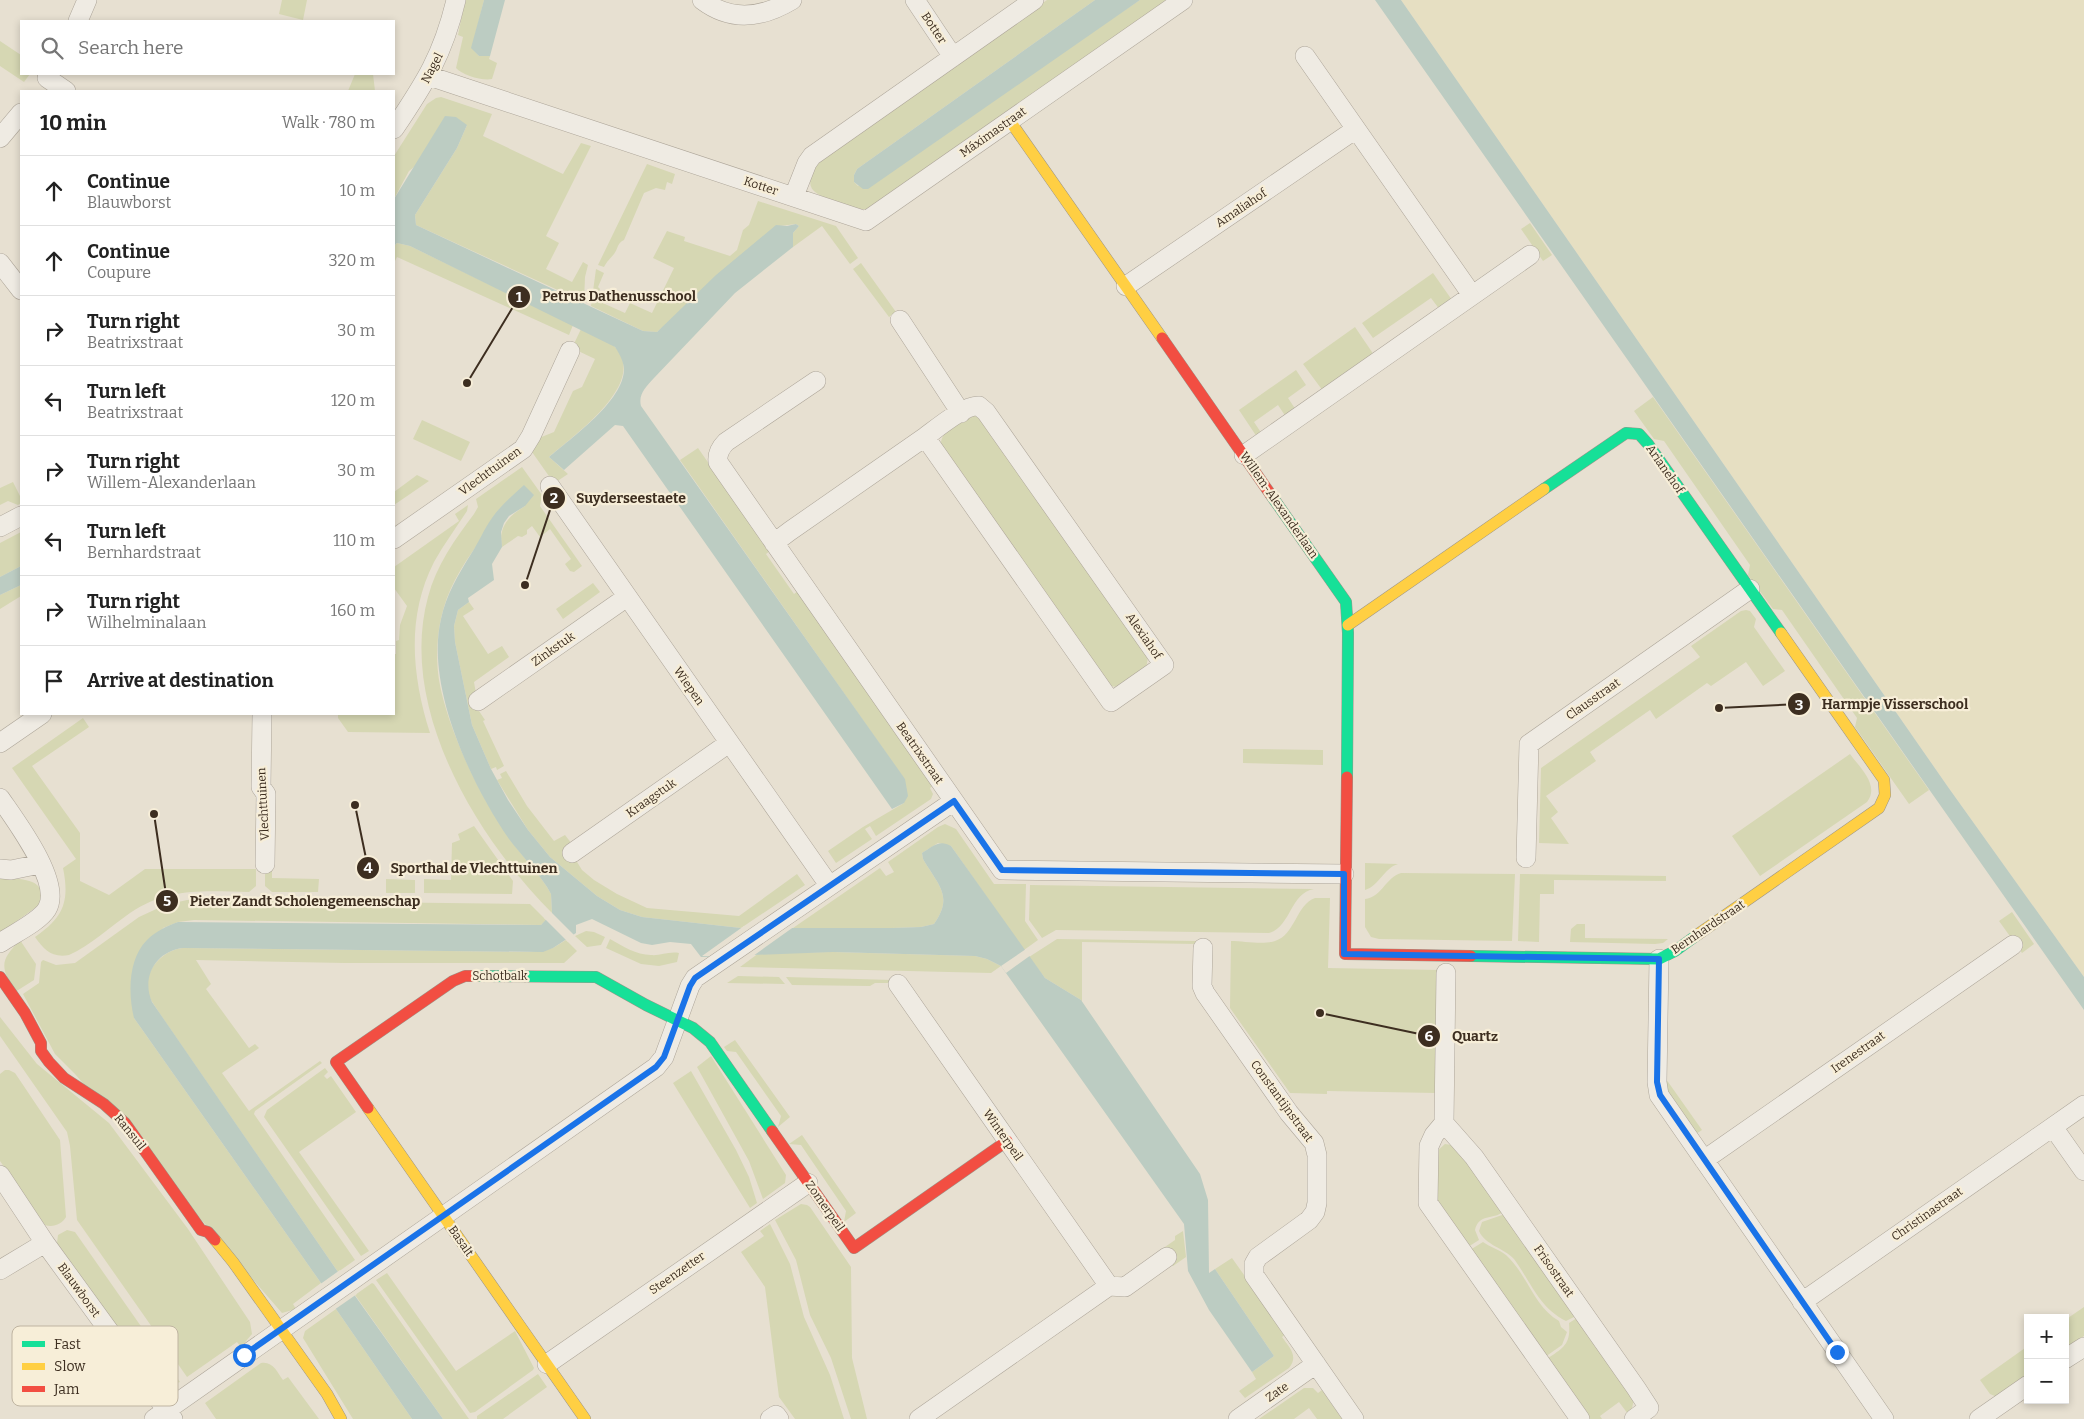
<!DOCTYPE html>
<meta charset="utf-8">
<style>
body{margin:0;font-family:Bitter,serif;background:#f6f6f6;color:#222}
.controls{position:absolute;right:15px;bottom:15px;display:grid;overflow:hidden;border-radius:0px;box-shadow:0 2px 8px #0003}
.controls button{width:45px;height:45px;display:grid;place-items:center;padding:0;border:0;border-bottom:1px solid #e0e0e0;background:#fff;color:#222;font:25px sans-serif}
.stop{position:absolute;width:15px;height:15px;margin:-11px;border:4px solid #1a73e8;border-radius:50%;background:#fff}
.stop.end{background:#1a73e8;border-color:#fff;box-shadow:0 1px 5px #0008}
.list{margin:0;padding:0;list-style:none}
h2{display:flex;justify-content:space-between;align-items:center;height:65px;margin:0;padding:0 20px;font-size:21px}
h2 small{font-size:16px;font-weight:400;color:#767676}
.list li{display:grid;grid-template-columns:32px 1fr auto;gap:15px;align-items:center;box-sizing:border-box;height:70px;padding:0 20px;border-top:1px solid #e0e0e0}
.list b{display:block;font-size:19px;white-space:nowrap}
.list p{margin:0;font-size:16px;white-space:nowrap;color:#767676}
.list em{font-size:16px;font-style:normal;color:#767676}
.icon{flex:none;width:28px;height:28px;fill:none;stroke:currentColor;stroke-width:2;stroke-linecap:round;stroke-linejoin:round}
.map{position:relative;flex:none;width:2084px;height:1419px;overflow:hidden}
.search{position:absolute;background:#fff;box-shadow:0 2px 8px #0003;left:20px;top:20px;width:375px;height:55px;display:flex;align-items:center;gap:12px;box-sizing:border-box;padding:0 18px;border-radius:0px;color:#767676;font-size:19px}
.panel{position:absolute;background:#fff;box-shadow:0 2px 8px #0003;left:20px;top:90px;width:375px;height:625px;border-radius:0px}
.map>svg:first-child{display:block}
.farmland{fill:#e6dfc2}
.green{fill:#d6d7b3}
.water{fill:#bcccc2}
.pier{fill:#e7e0d1}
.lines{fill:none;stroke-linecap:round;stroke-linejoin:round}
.street-casing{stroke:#ada599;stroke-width:20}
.fast-casing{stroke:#9c958a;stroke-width:12}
.slow-casing{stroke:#9c958a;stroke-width:12}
.jam-casing{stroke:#9c958a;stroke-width:12}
.street{stroke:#efebe3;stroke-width:19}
.fast{stroke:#16e098;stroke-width:11}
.slow{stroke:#ffcf43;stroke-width:11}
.jam{stroke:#f24e42;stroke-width:11}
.route{stroke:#1a73e8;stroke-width:6}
.labels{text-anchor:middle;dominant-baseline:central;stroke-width:4.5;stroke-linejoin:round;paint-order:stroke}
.street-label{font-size:12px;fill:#3d2e20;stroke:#f7eed8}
.key{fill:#f7eed8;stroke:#bfb4a1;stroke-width:1}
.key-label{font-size:14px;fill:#3d2e20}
.leader{fill:none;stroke:#3d2e20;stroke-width:2}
.callout-dot{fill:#3d2e20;stroke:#f7eed8;stroke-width:2}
.mark-label{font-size:15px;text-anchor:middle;font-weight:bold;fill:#fff}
.callout-label{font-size:14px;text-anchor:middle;font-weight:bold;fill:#3d2e20;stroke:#f7eed8;stroke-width:4.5;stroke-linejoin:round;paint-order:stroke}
</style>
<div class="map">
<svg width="2084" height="1419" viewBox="0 0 2084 1419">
<rect width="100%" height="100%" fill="#e7e0d1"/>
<path class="farmland" d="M1401 0H2084V977L1948 787Z"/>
<path class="green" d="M282 0H307L303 20 279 14Z
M465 0H484L472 48 479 56H490L489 59 497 63 492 79C482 81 462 75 456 68L463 37 458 35Z
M1047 0H1095L857 169 854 175V182L858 186 1140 0H1167L868 209C857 210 848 206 837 202 807 192 803 186 821 158Z
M0 41 21 55V74H30L24 82 0 66Z
M355 74H373L375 91H348Z
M441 97 492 114 483 136 563 174 581 143 591 146 546 236 559 243 546 269 572 282 583 262 588 265 585 277 584 302 416 225 415 215 457 148 467 125 409 171 394 199V156L427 104 436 98Z
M647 164 675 174 672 184 667 182 665 190 656 188 644 193 624 240C617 243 618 249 614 254 610 259 607 261 604 267L598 265Z
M758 201 836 226 858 258 850 264 822 226 793 247V233L799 226 796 224 780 226 657 332 643 331 591 306 596 269 604 273 598 287 600 289 596 300 625 313 630 303 652 313 674 268 653 258 667 231 685 237 684 241 730 256 737 250 743 230 749 225Z
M1530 223 1552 255 1543 261 1521 229Z
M397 243 410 246 573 325 569 335 397 257 394 263V246Z
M861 263 896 312 889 317 853 269Z
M1433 273 1452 300 1440 310 1431 298 1373 338 1362 323Z
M1355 327 1374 355 1323 391 1303 364Z
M581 329C591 334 607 338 615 347 649 383 573 436 549 457L568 474 556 482 551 479 532 452 539 438 554 432 573 391 582 387 595 359 572 348Z
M1296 370 1306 385 1288 398 1296 410 1286 417 1278 405 1254 422 1262 434 1257 437 1239 410Z
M1653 397 1929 790 1909 804 1855 727 1857 718 1782 610 1773 609 1748 575 1750 565 1664 441 1654 439 1634 411Z
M971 415 981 418 1148 657 1146 669 1118 687 1110 686 941 444C941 430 960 423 971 415Z
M422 420 470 442 461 461 413 439Z
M698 448 770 551 766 554 794 594 798 591 934 785 930 788 933 794 931 799 876 836 870 826 865 829 872 839 836 863 828 851 863 827 904 803 905 780 680 460Z
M522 467 542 495 540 506 582 566 574 572 570 571 565 564 571 559 550 529 540 537 532 526 527 530V534L522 537 518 536 502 547C498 526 509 516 525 506L524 486C500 516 473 546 455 580 439 610 434 647 439 680 447 728 481 799 510 839 521 855 536 870 547 887L551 894 552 913C476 837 398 708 428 597 436 566 455 539 474 514L478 507 476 499Z
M417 475 429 481 394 505V492Z
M13 482 21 498V503L18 505 8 501 0 505V488Z
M468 505 467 511C456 528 444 544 434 562 406 617 412 676 430 733L348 732 338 718V714H394V654H396V641L399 640 400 625 407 606 394 588V567L459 521 455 514Z
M21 532V566L0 577V543Z
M593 583 600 592 563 619 556 609Z
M21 585V596L0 609V595Z
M469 602 474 609 463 616 488 654 502 646 509 657 474 682 479 711 485 720 483 721 504 766 497 770 496 767 491 769 472 725 455 642 454 626 458 610Z
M1746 610 1750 611 1756 619 1754 627 1785 671 1763 686 1746 662 1711 686 1707 683 1656 719 1650 710 1590 752 1596 761 1546 796 1558 812 1551 818 1569 844 1539 843 1541 768 1700 657 1691 646 1741 611Z
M83 718 89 727 32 766 80 833V881L109 895 145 869H256V886L249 892C205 891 168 887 130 913 110 927 91 945 69 955 52 958 44 950 35 937 63 918 70 902 63 868L76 859 12 768Z
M1243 749 1323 750V765L1243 763Z
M1850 754C1860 768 1880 785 1867 802L1760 876 1732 836Z
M506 771 527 806 554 841 565 835 572 844 569 849 582 870 594 880 617 894 647 908 739 916 797 874 805 885 741 928 642 917 620 910 597 896 550 857 528 830 497 780 502 778 500 774Z
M945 824 956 829 994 884H1026L1025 921 1038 940 1024 950 951 846 938 843 922 853 923 859C938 885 954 896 934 924L921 927 892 928H793L880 868 886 876 894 872 888 862 938 827Z
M474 826 513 881 512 894 424 893V879L451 880 452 843 460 840 458 834Z
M1365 863 1398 864C1384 868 1379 886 1365 890Z
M265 869 272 870V878L319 879 318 892H272L265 886Z
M1401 873 1515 874 1512 941 1379 939 1371 937 1365 927V899C1382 897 1386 877 1401 873Z
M1520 874 1666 876V881L1554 880V894H1540L1539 942 1518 941Z
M0 878C17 879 51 877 39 905L0 933Z
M386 879 415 880V893H386Z
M1030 885 1314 889C1290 893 1291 927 1269 933L1056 930 1042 938 1029 920Z
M1315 898H1330L1328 968 1439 970 1436 1093 1327 1091V1094L1290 1093 1230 1008 1231 941C1244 941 1263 945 1275 941 1295 935 1296 905 1315 898Z
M187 900 530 904 546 920 541 925 194 920 178 922 163 928 134 1018 321 1283 293 1304 296 1309 282 1313 75 1074 55 1054 23 994 39 983 41 962 43 960 56 965 75 963 139 917 165 905Z
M2012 912 2034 944 2022 953 1999 921Z
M1577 924H1585V938L1668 939 1663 943 1655 944 1570 942 1571 929Z
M586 931 594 932 605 937 601 945 587 947 575 936Z
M610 939C623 946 636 955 651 955 660 956 669 951 679 953L677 962 659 966 641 964 606 948Z
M1057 939 1196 941V944L1082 942V1003L1081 1000 1045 978 1029 957Z
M20 940 36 964 34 980 15 992C0 966 0 961 20 940Z
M566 940 577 951 564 963H344L196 960 211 984 206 989 249 1048 255 1044 259 1048 222 1073 249 1111 320 1061 322 1063 255 1111 254 1114 355 1260 338 1272 160 1014C156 1007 150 1000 148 993 143 970 163 950 183 948L531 952 553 948Z
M833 952 975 956 987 959 1001 966 991 973 740 967 759 953Z
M738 976 779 977 785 984 727 983Z
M786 977 893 980V983H875L870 986 792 985Z
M0 1017 37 1064 109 1123 188 1229 250 1322 252 1334 241 1347 237 1342 187 1377 77 1220 70 1146 67 1132 0 1036Z
M735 1040 790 1117 778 1127 781 1116 736 1052 727 1051 724 1047Z
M711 1056 786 1175 785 1183 763 1199 749 1161 697 1067Z
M325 1068 328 1072 324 1076 327 1079 331 1076 356 1112 299 1152 369 1251 361 1256 264 1117 267 1110Z
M5 1070H9L15 1073 60 1140 66 1217C62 1224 53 1228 45 1225L0 1161V1074Z
M691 1071 736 1150 749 1177 757 1203 750 1208 673 1083Z
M1666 1079 1702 1130 1696 1134 1667 1091Z
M802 1135 856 1213 844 1222 846 1211 801 1145 789 1144Z
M1445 1144 1457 1146 1503 1212C1493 1220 1479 1213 1475 1230L1479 1240 1468 1247 1436 1201V1152Z
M801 1204 807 1205 810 1207 851 1267 852 1358 867 1419H851L831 1358 810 1315 796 1260 775 1220Z
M1505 1214 1576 1316 1566 1321C1539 1308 1531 1282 1514 1259 1504 1248 1485 1245 1479 1231L1482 1222Z
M770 1224 790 1264 804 1317 830 1375 844 1419H795L779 1397 765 1287 741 1252 764 1236 760 1231Z
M67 1230 75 1232 180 1382 169 1386 159 1378 155 1382 57 1243 58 1235Z
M1183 1231 1186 1257 1173 1266 1162 1249 1175 1240V1236Z
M1483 1242C1490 1247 1500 1250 1506 1255 1528 1275 1533 1306 1559 1321L1561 1327 1567 1332 1562 1345 1545 1357 1470 1250Z
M1232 1258 1286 1334 1282 1337C1289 1347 1299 1356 1289 1368L1245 1398 1239 1391 1256 1379 1252 1372 1274 1356 1215 1269Z
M387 1273 456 1371 515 1331 534 1368 533 1370 475 1412 470 1413 376 1280Z
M372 1283 374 1284 469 1419H443L355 1295Z
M2084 1307V1336L2065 1349V1320Z
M336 1309 412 1419H353L303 1338 305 1331Z
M1577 1318 1634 1399 1632 1408 1628 1414 1619 1402 1600 1416 1602 1419H1589L1547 1359C1563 1348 1571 1345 1569 1323Z
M2025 1348 2028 1351V1375L1997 1397 1990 1394 1980 1380Z
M261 1363C273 1361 277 1372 283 1380L288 1377 319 1419H216L205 1403Z
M538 1374 547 1387 503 1419H477V1416Z
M1304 1388H1313L1318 1393 1322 1390 1342 1419H1317L1309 1408 1294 1419H1259Z"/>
<path class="water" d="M484 0H505L490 56H479L471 48Z
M1095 0H1140L868 189H863L854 182V175L857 169Z
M1375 0H1401L1948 787 2084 977V1010Z
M445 116 456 117 467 125 457 148 415 215 416 225 643 331 657 332 716 275 776 225 787 226 796 224 799 226 793 233V247L735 293 654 378C646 387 638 394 641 406L905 779 908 796 904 803 892 809 623 426 615 425 564 470 549 457C571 438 625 400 624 368 623 360 619 353 615 347L410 246 397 243 394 246V199Z
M524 485 534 495 525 506 509 516 504 523 501 532 502 547 492 564 494 580 468 598 469 602 458 610 454 626 455 642 472 725 491 769 508 800 528 830 550 857 597 896 620 910 642 917 741 928H892L921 927 934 924C954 896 938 885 923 859L922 853C932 847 939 839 951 846L1045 978 1081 1000 1200 1174 1208 1200 1209 1273 1215 1269 1274 1356 1252 1372 1209 1310 1188 1271 1184 1224 1001 966 987 959 975 956 833 952 701 957 691 944 670 942 652 945 641 943 592 919 576 925V933L553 948 543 952 183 948C156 951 141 977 152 1002L338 1272 443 1419H412L336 1309 321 1283 134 1018C128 994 128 959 147 940 156 931 167 926 178 922L541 925 552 913 551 894 547 887C536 870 521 855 509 839 471 784 425 687 441 619 446 595 458 575 471 554 479 542 484 529 492 518 501 505 513 495 524 485Z
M21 566V585L0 595V577Z"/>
<path class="pier" d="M549 911 552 913 575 936 568 942 544 918Z
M744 926H795L753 956H702Z
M1026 949 1031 955 1006 973 1001 966Z
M340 1270 357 1294 334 1310 319 1285Z"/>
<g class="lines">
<g class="street-casing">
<path id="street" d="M702 0C731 22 762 18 792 0
M915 0 953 57
M78 21 87 0
M1305 56 1472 295
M429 76 866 221 1183 0
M47 78 66 91
M394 129C425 83 443 55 456 0
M0 138 21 113
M794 196 807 163 812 156 1034 0
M0 263 21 290
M1126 286 1356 129
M900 320 961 413
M816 381 726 442C720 448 717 454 718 462L1002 870 1344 874
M1244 455 1530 255
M550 486 829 885
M0 527 21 516
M394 539 523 449 531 436 570 351
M774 543 790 531 925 437C936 429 966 404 979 406L986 412 1164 665 1111 702 925 437
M478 701 627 597
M262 714 261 787 266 794 265 864
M0 743 42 714
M0 798C15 820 63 883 47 909 39 922 13 934 0 943
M572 853 729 743
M1526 858 1529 744 1750 589
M0 869 11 870 40 864
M1203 948 1202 986 1205 993 1289 1113 1314 1143 1317 1155V1203L1315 1212 1309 1220 1258 1257 1254 1264V1275L1354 1419
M1659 959 1657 1082 1659 1095 1884 1419
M1446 973 1444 1123 1474 1157 1636 1388 1649 1408 1634 1419
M898 984 1109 1286 919 1419
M1444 1123 1434 1135 1429 1146 1428 1203 1580 1419
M2053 1127 2084 1171
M1704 1160 2013 945
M0 1175 45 1243 0 1270
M45 1243 173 1419
M1109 1286 1125 1287 1167 1257
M1802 1302 2084 1105
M2065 1359 2084 1347
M547 1364 808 1183
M154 1419 656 1067 664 1057 690 986 695 978 954 801
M770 1419 776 1415 779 1419
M1238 1419 1316 1364
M1979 1419 2028 1385"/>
</g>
<g class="fast-casing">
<path id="fast" d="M1544 489 1626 433 1639 434 1648 444 1781 633
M1271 495 1346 602 1348 633 1347 777
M1471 956 1659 959 1675 951 1697 935
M477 976 596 977 646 1005 693 1028 710 1042 772 1131"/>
</g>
<g class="slow-casing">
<path id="slow" d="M1010 121 1162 338
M1348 625 1544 489
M1697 935 1879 808 1885 795 1884 780 1781 633
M368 1108 585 1419
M215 1240 233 1262 327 1394 341 1419"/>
</g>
<g class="jam-casing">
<path id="jam" d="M1162 338 1271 495
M1347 777 1345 954 1471 956
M0 977 25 1013 41 1043V1051L49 1062 64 1078 104 1104 125 1123 201 1230 208 1232 215 1240
M368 1108 336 1062 453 981 465 976H477
M772 1131 854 1248 1007 1141"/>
</g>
<use href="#street" class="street"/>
<use href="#fast" class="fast"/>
<use href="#slow" class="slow"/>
<use href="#jam" class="jam"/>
</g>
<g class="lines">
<path class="route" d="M244 1355 656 1067 664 1057 690 986 695 978 954 801 1002 870 1344 874V954L1659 959 1657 1082 1660 1095 1837 1352"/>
</g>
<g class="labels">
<g class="street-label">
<text transform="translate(934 28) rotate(56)">Botter</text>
<text transform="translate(432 68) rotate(-62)">Nagel</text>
<text transform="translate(993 132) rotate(-35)">Máximastraat</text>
<text transform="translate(761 186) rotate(18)">Kotter</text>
<text transform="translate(1241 208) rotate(-34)">Amaliahof</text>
<text transform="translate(1665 469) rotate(55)">Arianehof</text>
<text transform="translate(490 471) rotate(-36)">Vlechttuinen</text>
<text transform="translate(1279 505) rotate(55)">Willem-Alexanderlaan</text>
<text transform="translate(1144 636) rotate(55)">Alexiahof</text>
<text transform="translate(553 649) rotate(-35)">Zinkstuk</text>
<text transform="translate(689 686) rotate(55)">Wiepen</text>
<text transform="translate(1593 699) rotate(-35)">Clausstraat</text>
<text transform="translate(920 753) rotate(55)">Beatrixstraat</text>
<text transform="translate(651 798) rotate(-35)">Kraagstuk</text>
<text transform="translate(263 804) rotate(-93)">Vlechttuinen</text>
<text transform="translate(1708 927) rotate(-34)">Bernhardstraat</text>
<text x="500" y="976">Schotbalk</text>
<text transform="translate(1858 1052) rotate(-35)">Irenestraat</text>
<text transform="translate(1282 1101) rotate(54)">Constantijnstraat</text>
<text transform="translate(130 1132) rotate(51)">Ransuil</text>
<text transform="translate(1003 1135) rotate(55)">Winterpeil</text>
<text transform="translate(825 1206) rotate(55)">Zomerpeil</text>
<text transform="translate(1927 1214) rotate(-35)">Christinastraat</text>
<text transform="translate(461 1241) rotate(55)">Basalt</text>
<text transform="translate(1554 1271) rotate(55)">Frisostraat</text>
<text transform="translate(677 1273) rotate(-35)">Steenzetter</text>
<text transform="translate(79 1290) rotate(54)">Blauwborst</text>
<text transform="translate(1277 1392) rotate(-35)">Zate</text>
</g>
</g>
<rect x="12" y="1326" width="166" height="80" rx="8" class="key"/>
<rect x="22" y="1341" width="23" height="6" fill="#16e098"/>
<rect x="22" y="1363" width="23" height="7" fill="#ffcf43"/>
<rect x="22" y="1386" width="23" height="6" fill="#f24e42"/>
<g class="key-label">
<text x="54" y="1349">Fast</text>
<text x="54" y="1371">Slow</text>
<text x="54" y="1394">Jam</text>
</g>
<path class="leader" d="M467 383L519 297M525 585L554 498M1719 708L1799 704M355 805L368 868M154 814L167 901M1320 1013L1429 1036"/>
<g class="callout-dot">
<circle cx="467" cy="383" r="5"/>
<circle cx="525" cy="585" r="5"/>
<circle cx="1719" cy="708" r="5"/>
<circle cx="355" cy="805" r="5"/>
<circle cx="154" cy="814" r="5"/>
<circle cx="1320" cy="1013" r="5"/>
<circle cx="519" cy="297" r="12"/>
<circle cx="554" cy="498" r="12"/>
<circle cx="1799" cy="704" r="12"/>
<circle cx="368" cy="868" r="12"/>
<circle cx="167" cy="901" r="12"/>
<circle cx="1429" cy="1036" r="12"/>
</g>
<g class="mark-label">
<text x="519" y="302">1</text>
<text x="554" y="503">2</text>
<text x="1799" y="710">3</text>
<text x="368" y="873">4</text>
<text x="167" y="906">5</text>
<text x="1429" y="1041">6</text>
</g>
<g class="callout-label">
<text x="619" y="301">Petrus Dathenusschool</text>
<text x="631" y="503">Suyderseestaete</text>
<text x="1895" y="709">Harmpje Visserschool</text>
<text x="474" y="873">Sporthal de Vlechttuinen</text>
<text x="305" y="906">Pieter Zandt Scholengemeenschap</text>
<text x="1475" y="1041">Quartz</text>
</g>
</svg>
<div class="controls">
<button>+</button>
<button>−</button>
</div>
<div class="stop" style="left:244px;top:1355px"></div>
<div class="stop end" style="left:1837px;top:1352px"></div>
<div class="search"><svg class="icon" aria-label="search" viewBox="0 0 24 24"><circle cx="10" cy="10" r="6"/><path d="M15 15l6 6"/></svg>Search here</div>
<section class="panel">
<h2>10 min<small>Walk · 780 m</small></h2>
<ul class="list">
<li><svg class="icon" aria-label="ahead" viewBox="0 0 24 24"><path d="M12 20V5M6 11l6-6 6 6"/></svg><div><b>Continue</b><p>Blauwborst</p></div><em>10 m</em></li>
<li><svg class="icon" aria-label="ahead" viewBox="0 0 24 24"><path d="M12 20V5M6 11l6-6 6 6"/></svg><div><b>Continue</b><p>Coupure</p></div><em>320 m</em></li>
<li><svg class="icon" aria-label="right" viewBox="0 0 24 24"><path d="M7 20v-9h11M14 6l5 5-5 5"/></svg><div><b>Turn right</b><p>Beatrixstraat</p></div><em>30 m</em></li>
<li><svg class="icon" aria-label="left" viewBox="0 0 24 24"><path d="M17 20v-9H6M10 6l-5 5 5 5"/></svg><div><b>Turn left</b><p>Beatrixstraat</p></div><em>120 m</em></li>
<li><svg class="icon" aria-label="right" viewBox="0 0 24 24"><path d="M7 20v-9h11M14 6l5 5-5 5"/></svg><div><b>Turn right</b><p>Willem-Alexanderlaan</p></div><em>30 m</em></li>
<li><svg class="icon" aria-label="left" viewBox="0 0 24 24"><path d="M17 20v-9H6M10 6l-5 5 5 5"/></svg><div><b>Turn left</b><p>Bernhardstraat</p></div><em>110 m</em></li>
<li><svg class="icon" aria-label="right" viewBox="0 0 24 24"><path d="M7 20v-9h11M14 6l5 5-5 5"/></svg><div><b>Turn right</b><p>Wilhelminalaan</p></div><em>160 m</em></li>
<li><svg class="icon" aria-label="arrive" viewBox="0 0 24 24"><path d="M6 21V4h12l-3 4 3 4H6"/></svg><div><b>Arrive at destination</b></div></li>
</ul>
</section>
</div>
